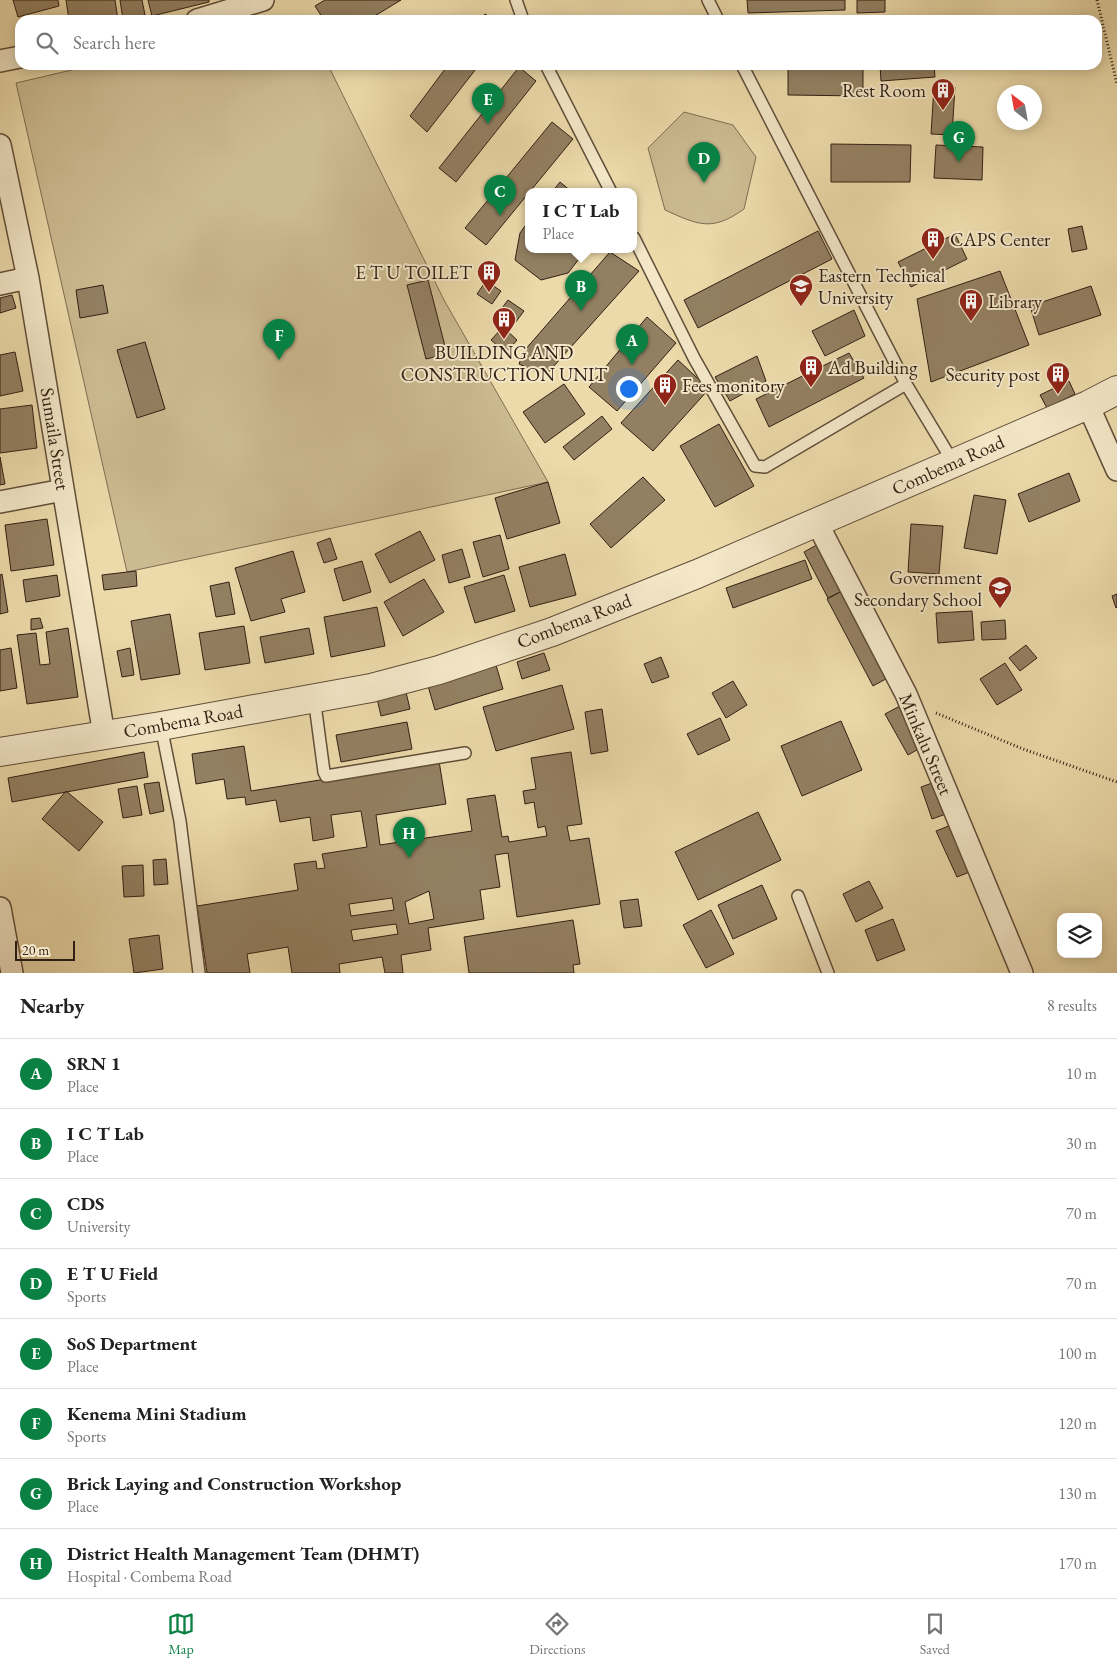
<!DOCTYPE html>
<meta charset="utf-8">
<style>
body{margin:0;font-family:"EB Garamond",serif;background:#f6f6f6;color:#222}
.controls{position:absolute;right:15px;bottom:15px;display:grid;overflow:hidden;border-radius:10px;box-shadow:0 2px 12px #0003}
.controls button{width:45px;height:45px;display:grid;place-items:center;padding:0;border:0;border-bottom:1px solid #e0e0e0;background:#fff;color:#222;font:25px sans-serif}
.compass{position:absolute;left:997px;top:85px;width:45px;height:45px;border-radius:50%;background:#fff;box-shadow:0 2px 12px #0003;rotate:329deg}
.scale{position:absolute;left:15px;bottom:12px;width:60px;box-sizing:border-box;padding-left:5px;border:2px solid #321f13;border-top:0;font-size:14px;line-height:18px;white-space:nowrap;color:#321f13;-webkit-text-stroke:4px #f3e7c8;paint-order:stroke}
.you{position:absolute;left:628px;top:388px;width:18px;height:18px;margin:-12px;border:4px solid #fff;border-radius:50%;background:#1a73e8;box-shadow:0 0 0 8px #1a73e833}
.badge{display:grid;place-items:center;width:32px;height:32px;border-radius:50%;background:#0b8043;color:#fff;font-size:16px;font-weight:700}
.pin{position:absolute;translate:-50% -41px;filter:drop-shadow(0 1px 2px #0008)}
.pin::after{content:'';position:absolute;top:26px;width:18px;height:15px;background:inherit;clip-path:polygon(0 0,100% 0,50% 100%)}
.popup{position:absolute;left:525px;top:188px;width:112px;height:65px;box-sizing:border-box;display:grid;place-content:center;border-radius:10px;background:#fff;filter:drop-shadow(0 1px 4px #0005);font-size:16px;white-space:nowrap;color:#767676}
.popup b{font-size:19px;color:#222}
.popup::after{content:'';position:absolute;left:50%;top:100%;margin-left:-10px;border:10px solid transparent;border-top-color:#fff}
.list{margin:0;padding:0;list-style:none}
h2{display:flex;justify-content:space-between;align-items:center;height:65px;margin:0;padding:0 20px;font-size:21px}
h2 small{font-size:16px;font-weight:400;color:#767676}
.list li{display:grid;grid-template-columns:32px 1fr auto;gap:15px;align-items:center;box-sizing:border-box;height:70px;padding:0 20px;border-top:1px solid #e0e0e0}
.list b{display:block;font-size:19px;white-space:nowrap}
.list p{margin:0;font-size:16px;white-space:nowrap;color:#767676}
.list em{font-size:16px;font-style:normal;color:#767676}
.icon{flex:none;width:28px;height:28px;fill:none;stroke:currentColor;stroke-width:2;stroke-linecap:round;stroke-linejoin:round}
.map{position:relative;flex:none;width:1117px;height:973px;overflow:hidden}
.search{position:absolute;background:#fff;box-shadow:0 2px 12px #0003;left:15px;right:15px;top:15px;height:55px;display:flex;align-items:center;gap:12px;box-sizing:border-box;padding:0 18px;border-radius:15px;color:#767676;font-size:19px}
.sheet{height:625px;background:#fff}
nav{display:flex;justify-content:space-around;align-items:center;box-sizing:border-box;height:70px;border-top:1px solid #e0e0e0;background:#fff;font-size:14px;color:#767676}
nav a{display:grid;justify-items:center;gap:2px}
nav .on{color:#0b8043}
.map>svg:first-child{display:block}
.pitch{fill:#ccba90;stroke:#7f6c52}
.building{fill:#938062;stroke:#321f13;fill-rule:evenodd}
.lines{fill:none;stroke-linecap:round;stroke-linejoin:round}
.service-casing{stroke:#604e39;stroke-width:14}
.minor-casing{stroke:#604e39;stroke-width:24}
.tertiary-casing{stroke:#604e39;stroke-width:30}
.path{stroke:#321f13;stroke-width:3;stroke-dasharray:1 2.5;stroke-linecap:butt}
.service{stroke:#f3e7c8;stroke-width:11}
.minor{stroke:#f3e7c8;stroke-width:21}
.tertiary{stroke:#f3e7c8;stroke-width:28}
.labels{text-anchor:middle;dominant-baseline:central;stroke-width:4;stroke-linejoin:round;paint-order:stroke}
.poi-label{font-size:19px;fill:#321f13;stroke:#f3e7c8;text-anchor:start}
.street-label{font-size:19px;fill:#321f13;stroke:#f3e7c8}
</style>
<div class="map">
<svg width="1117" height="973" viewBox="0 0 1117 973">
<rect width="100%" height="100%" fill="#ecdaaa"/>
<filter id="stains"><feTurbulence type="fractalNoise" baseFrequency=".004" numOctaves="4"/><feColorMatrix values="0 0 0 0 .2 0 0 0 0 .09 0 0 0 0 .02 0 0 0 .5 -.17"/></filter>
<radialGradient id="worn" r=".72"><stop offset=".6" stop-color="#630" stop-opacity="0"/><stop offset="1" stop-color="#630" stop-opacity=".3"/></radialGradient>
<path class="pitch" d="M93 65H328L444 300 548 482 127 572 16 83Z
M684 112 733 125 756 157 744 209C712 232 698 225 665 210L648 148Z"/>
<path class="building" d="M13 0H58L59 6 18 17Z
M66 0H115L118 20H69Z
M120 0H142L145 15 123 20Z
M148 0H209V2L152 16Z
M325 0H401L368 20H324L315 6Z
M747 0H845V10L748 13Z
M857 0H885V12L857 13Z
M485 14 495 20H481Z
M448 65H479L427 132 410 116Z
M788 65H863V96L788 95Z
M880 65H934L935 77 881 81Z
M519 67 536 81 456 182 439 168Z
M934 86 955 87 952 135 931 134Z
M552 122 573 139 486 245 465 228Z
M831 144 911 145 910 182H831Z
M936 145 983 147 982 180 934 178Z
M560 182 572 192H552Z
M528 222V250H586L568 273 541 280 515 260 520 233Z
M1082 226 1087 249 1072 252 1068 229Z
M818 231 832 259 698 328 684 300Z
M955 234 967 259 911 287 898 262Z
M610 252 639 271 545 376 519 364 524 351Z
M1000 271 1029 345 931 382 917 299Z
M428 280 447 354 426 359 407 285Z
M486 281 501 291 492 304 477 294Z
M103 285 108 313 80 318 76 290Z
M1091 286 1101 315 1039 335 1030 306Z
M12 295 16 308 0 313V298Z
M508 300 524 311 515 323 499 312Z
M854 310 865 336 825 356 812 331Z
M647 317 676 343 617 411 589 387Z
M503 327 517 340 506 353 491 340Z
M145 342 165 409 137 418 117 350Z
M15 352 23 391 0 396V355Z
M849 353 864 378 769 427 756 399Z
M757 356 766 381 730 401 715 377Z
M678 360 709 389 653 451 621 423Z
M1069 381 1075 394 1047 408 1040 395Z
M564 384 585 414 545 443 523 412Z
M32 405 37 448 0 453V409Z
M602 416 612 429 574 460 563 447Z
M719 424 754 486 715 507 680 446Z
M0 457 5 484 0 485Z
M1069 473 1080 501 1029 522 1018 494Z
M643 477 665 500 611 548 590 524Z
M548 482 560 523 507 539 495 498Z
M974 495 1006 500 997 554 964 548Z
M47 519 54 565 11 571 5 525Z
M911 524 943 526 939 574 908 572Z
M420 531 435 560 390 583 375 554Z
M500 535 509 569 483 577 473 542Z
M330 538 337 559 324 563 317 543Z
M822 542 846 589 828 598 804 552Z
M462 549 470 577 449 583 442 555Z
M293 551 305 592 281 599 285 612 251 621 235 568Z
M565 554 576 595 530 607 519 567Z
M805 560 812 579 733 608 726 588Z
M362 561 371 592 343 601 334 569Z
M136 571 137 586 104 590 102 575Z
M2 574 8 612 0 614V575Z
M57 575 60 596 26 602 23 580Z
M504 575 515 611 475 623 464 587Z
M424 579 444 612 403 636 384 602Z
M229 582 235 614 216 617 210 586Z
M846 589 893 675 873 686 827 599Z
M1117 594V607L1116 608 1112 596Z
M377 607 385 646 331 657 324 617Z
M972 611 974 640 938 643 936 613Z
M170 614 180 674 141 680 131 621Z
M40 618 43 628 31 630V619Z
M1005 620 1006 639 982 640 981 622Z
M244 626 250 663 205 670 199 633Z
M68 628 78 697 27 704 17 635 36 633 40 665 50 664 46 632Z
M309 628 314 654 265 663 260 637Z
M1026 645 1037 658 1020 671 1009 658Z
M11 648 17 688 0 691V650Z
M130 648 134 675 122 677 117 651Z
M544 653 550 670 522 679 517 662Z
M661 657 669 677 652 683 644 664Z
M1005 663 1022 690 997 705 980 679Z
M496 665 503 689 435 710 428 686Z
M733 681 747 705 726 718 712 693Z
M562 685 574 729 496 751 483 707Z
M405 688 410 709 381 716 376 694Z
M900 706 922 747 908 755 885 714Z
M602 709 608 751 591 754 585 712Z
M720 718 730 740 698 755 687 734Z
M841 721 862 770 802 796 781 746Z
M407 722 412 749 341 762 336 735Z
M244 746 251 791 439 761 446 804 376 815 380 845 472 831 467 799 495 795 502 837 508 836 509 842 547 836 545 826 538 828 534 802 525 804 523 791 536 789 531 758 571 752 582 824 567 826 570 841 589 838 600 904 517 917 508 853 495 855 500 887 480 890 484 919 428 928 431 950 401 955 403 973H385L382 957 339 964 340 973H292L288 947 247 954 250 973H207L197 906 298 890 294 864 316 861 317 869 325 868 322 854 367 847 361 811 331 815 334 837 313 841 310 817 280 822 276 800 246 805 245 797 227 799 224 779 196 784 192 754ZM429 891 434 919 409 924 405 902ZM392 898 394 910 351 916 349 904ZM396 924 398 934 353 941 351 930Z
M144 752 148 777 12 802 8 778Z
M159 782 164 811 150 814 144 784Z
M935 782 946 814 932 819 921 787Z
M137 786 142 815 123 818 118 789Z
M66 791 103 822 79 851 42 819Z
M758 812 781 860 698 900 675 852Z
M951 825 972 871 957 877 936 831Z
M166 859 168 884 154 885 153 860Z
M143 865 144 896 124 897 122 866Z
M869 881 883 908 856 922 843 894Z
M762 885 777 919 733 939 718 905Z
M638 899 642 926 624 928 620 901Z
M711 910 734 954 706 968 683 925Z
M893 919 905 950 877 961 865 930Z
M573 920 580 964 573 965 574 973H469L464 937Z
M159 935 163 969 134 973 129 939Z"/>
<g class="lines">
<g class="service-casing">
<path id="service" d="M516 0 523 20
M708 0 718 20
M546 65 611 192
M634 238 694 358 755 466 765 467 906 384 742 65
M906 384 953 462
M314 697 324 772 326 776 465 753
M161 726 180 821 199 973
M798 896 828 973"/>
</g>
<g class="minor-casing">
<path id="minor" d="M197 20 263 0
M0 61 20 57
M0 145 28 278 104 735
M0 284 28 278
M1088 405 1117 470
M0 502 63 490
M816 521 906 694 1022 973
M0 908 12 973"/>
</g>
<g class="tertiary-casing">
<path id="tertiary" d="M0 752 161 726 371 688 439 670 552 632 697 574 1088 405 1117 390"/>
</g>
<path class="path" d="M1097 0 1117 84
M936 713 1023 749 1117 782"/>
<use href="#service" class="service"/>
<use href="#minor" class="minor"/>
<use href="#tertiary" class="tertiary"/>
</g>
<defs>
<g id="building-pin" transform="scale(1.25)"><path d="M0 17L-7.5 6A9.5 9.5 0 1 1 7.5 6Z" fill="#8f2418" stroke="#f3e7c8"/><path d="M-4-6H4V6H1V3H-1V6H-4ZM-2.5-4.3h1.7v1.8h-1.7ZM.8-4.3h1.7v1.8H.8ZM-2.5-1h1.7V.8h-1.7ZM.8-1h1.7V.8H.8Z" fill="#fff"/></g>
<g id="university-pin" transform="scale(1.25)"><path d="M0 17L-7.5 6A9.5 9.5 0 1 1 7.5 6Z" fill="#8f2418" stroke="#f3e7c8"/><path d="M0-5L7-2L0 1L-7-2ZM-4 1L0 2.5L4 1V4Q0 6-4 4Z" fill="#fff"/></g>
<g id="school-pin" transform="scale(1.25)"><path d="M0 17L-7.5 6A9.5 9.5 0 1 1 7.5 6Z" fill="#8f2418" stroke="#f3e7c8"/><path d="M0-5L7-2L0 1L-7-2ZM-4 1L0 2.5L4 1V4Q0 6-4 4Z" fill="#fff"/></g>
</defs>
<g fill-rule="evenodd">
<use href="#building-pin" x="943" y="90"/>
<use href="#building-pin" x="933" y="239"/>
<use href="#building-pin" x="489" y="272"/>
<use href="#university-pin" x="801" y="286"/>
<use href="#building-pin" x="971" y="301"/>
<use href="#building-pin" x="504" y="319"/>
<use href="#building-pin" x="811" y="367"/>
<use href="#building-pin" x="1058" y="374"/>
<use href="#building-pin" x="665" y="385"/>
<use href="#school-pin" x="1000" y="588"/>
</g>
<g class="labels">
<g class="poi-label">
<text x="926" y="90" text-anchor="end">Rest Room</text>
<text x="950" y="239">CAPS Center</text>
<text x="472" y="272" text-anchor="end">E T U TOILET</text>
<text x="818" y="275">Eastern Technical<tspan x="818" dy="22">University</tspan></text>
<text x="988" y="301">Library</text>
<text x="504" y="352" text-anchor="middle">BUILDING AND<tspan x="504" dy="22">CONSTRUCTION UNIT</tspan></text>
<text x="828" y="367">Ad Building</text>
<text x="1040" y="374" text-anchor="end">Security post</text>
<text x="682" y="385">Fees monitory</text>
<text x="982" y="577" text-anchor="end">Government<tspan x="982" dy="22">Secondary School</tspan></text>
</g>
<g class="street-label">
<text transform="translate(55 439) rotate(81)">Sumaila Street</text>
<text transform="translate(948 465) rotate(-24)">Combema Road</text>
<text transform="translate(574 621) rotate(-21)">Combema Road</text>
<text transform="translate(183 721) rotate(-10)">Combema Road</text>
<text transform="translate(926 744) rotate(67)">Minkalu Street</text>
</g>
</g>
<rect width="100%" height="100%" filter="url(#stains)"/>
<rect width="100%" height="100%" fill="url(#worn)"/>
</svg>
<div class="controls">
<button><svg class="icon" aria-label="layers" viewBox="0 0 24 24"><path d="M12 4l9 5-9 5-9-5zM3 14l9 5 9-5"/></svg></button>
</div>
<svg class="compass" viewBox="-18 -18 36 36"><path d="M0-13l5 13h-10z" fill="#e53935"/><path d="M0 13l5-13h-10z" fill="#767676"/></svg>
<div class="scale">20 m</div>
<div class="you"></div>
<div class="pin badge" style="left:632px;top:365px">A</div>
<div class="pin badge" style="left:581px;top:311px">B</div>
<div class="popup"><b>I C T Lab</b>Place</div>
<div class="pin badge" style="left:500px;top:216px">C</div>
<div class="pin badge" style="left:704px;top:183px">D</div>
<div class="pin badge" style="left:488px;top:124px">E</div>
<div class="pin badge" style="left:279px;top:360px">F</div>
<div class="pin badge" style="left:959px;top:162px">G</div>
<div class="pin badge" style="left:409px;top:858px">H</div>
<div class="search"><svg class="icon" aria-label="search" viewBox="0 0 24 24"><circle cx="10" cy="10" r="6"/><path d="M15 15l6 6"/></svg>Search here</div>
</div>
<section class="sheet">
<h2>Nearby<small>8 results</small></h2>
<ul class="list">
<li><span class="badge">A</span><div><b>SRN 1</b><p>Place</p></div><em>10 m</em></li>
<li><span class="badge">B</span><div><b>I C T Lab</b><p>Place</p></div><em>30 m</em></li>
<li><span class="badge">C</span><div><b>CDS</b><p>University</p></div><em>70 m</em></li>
<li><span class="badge">D</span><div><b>E T U Field</b><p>Sports</p></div><em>70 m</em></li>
<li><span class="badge">E</span><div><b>SoS Department</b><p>Place</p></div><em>100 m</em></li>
<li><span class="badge">F</span><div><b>Kenema Mini Stadium</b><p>Sports</p></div><em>120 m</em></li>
<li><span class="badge">G</span><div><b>Brick Laying and Construction Workshop</b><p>Place</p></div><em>130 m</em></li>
<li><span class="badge">H</span><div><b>District Health Management Team (DHMT)</b><p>Hospital · Combema Road</p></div><em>170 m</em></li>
</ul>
</section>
<nav>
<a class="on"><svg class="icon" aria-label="map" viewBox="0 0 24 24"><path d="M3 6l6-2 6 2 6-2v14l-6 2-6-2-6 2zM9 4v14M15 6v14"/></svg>Map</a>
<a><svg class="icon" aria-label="directions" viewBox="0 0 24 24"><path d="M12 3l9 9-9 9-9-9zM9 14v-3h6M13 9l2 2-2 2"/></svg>Directions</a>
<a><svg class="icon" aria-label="saved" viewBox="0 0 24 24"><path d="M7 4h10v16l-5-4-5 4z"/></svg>Saved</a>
</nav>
